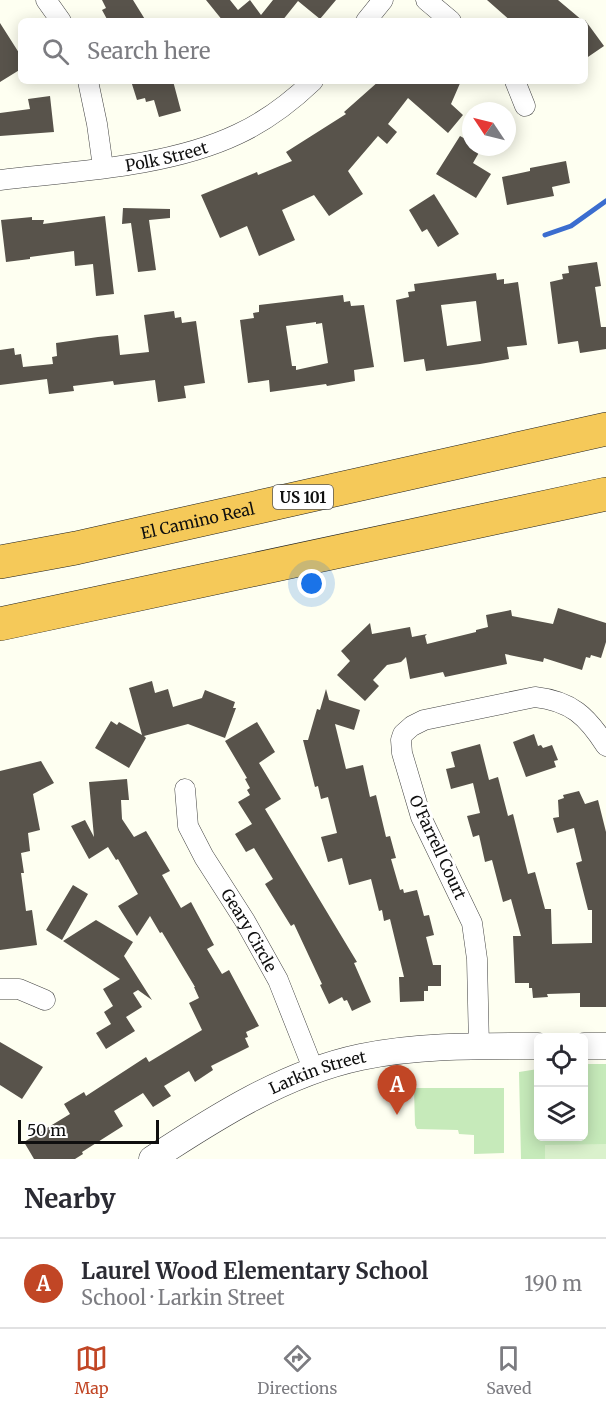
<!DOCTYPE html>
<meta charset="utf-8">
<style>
body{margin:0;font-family:Merriweather,serif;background:#f2f2f3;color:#2b2b33}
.controls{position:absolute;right:18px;bottom:18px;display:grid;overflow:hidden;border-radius:9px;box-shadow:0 3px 15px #0003}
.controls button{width:54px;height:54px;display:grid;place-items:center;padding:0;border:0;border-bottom:2px solid #e1e1e2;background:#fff;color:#2b2b33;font:30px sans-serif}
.compass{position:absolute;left:462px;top:102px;width:54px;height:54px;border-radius:50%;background:#fff;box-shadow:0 3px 15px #0003;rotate:305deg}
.scale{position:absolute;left:18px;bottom:15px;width:141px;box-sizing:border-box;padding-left:6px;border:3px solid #0f0f0f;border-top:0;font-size:16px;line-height:21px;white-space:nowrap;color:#0f0f0f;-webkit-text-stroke:4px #fff;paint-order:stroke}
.you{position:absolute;left:312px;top:584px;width:21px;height:21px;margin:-15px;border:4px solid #fff;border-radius:50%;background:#1a73e8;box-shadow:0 0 0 9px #1a73e833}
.badge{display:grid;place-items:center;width:39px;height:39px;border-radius:50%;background:#c14625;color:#fff;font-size:20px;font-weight:700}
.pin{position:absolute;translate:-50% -50px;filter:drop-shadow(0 2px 3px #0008)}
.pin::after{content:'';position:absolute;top:32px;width:21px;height:18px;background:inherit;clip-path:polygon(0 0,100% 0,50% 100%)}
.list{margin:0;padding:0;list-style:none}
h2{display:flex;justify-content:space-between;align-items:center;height:78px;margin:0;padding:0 24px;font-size:26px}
h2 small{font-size:20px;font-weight:400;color:#7c7c81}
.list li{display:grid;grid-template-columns:39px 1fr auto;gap:18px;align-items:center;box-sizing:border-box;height:90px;padding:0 24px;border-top:2px solid #e1e1e2}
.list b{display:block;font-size:22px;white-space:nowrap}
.list p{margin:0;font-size:20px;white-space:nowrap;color:#7c7c81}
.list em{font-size:20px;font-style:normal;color:#7c7c81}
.icon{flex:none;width:33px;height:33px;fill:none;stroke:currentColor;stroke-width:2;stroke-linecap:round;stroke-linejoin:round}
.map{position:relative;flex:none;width:606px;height:1159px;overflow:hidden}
.search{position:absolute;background:#fff;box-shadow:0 3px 15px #0003;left:18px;right:18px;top:18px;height:66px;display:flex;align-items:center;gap:15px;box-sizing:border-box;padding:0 21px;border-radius:9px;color:#7c7c81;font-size:22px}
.sheet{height:168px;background:#fff}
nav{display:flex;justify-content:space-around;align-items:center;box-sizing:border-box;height:84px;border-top:2px solid #e1e1e2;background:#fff;font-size:16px;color:#7c7c81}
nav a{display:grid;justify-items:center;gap:3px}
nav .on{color:#c14625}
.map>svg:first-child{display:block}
.green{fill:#c6eaba}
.pitch{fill:#daf1cc}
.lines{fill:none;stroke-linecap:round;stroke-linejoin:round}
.stream{stroke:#3b6dcf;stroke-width:5}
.building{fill:#58534b;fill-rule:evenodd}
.minor-casing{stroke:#424242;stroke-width:21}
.tertiary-casing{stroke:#424242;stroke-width:27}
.motorway-casing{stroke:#202020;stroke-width:34}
.minor{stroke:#fff;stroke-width:20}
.tertiary{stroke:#fff;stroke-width:26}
.motorway{stroke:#f5c959;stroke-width:33}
.labels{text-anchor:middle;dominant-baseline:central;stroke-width:6;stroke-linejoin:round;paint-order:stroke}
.shield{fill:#fff;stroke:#575757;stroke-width:1.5}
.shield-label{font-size:15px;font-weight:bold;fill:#0f0f0f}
.street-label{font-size:16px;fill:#0f0f0f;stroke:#fff}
</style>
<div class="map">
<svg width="606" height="1159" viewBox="0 0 606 1159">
<rect width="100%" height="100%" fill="#fefff1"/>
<path class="green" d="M584 1064H606V1159H521L519 1072 538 1069V1136H584Z
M414 1088H504V1153L474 1154V1135L459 1134 458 1130 417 1129 415 1125Z"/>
<path class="pitch" d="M606 1144V1159H545V1145Z"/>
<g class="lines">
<path class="stream" d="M545 235 571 226 606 201"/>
</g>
<path class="building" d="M102 0H133L146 21H108L102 10 106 8Z
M206 0H230L238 10 250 0 261 15 273 0H336L320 19 298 1 282 21H223Z
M487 0H558L583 21H511Z
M585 20 604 46 585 59Z
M0 23 21 56V69L0 82Z
M131 81H173L181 111 159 117 154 100 146 102 145 98 137 100Z
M379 81H461L451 104 463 115 448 133 408 98 388 124 397 132 387 144 378 136 348 171 363 194 329 216 314 195 282 210 295 240 259 256 247 226 220 238 201 195 257 172 258 175 292 161 286 152 346 114 344 112Z
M50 96 54 132 0 136V113L30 109 28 99Z
M460 136 471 142V147L481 149 473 163 491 174 476 198 436 174Z
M566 161 570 183 552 187 554 196 507 205 502 177 530 171V168Z
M434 194 459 234 438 247 427 229 422 232 409 210Z
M123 208 170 209V218L149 220 156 270 138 272 131 223 122 224Z
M105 216 114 294 96 296 93 264 75 266 74 251 30 257V259L6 262 1 220 32 217V220H44L43 224Z
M597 262 601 286 595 287 601 327H606V349L580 353 578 341 558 344 550 282 563 279 562 274 569 273 568 266Z
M496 273 497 280 504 279V284L518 282 527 345 507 347 509 359 480 364 426 371 424 359 404 362 396 300 409 297 408 292 415 291 414 284ZM476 301 481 341 447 346 441 305Z
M343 295 344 302 350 301 351 306 364 305 374 367 354 370 355 381 327 386 326 384 270 392 269 380 248 383 240 320 254 318 253 313 259 312V305ZM316 322V324L322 323 328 363 296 370V366H292L286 326Z
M174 311 175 318 181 317 182 323 196 321 202 363 205 383 184 386 186 398 158 402 155 380 114 385 113 381 73 386 74 391 49 394 47 379 0 385V350L14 348 15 355 21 354 23 367 53 364 52 357 57 356 56 343 98 337 118 335 120 355 149 352 144 315Z
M558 608 606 623V642L601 658 591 655 590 658 586 657 582 670 544 658 543 662 505 654 507 664 445 677 443 672 410 679 406 657 401 662 387 665 373 680 379 686 365 701 337 675 350 661 341 651 370 623 372 634 410 627 412 637 427 634 425 636 427 644 476 632V630L488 627 486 615 511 610 512 616 553 624Z
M152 681 155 693 168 689 173 707 202 698 205 690 235 702 233 708H236L225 738 188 724 144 736 146 738 129 768 95 748 111 721 117 725 119 722 142 735 129 688Z
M326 689 329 700 360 710 354 730 335 724 346 769 363 765 370 797 376 795 386 837 390 836 396 858 391 859 400 890 403 889 404 893 417 890 424 916 429 915 434 935 426 937 433 965H441V986H428V991H424V1001L400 1002 399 977H404L390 919 384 921 382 910 379 911 371 879 349 885 342 858 328 862 321 837 337 833 328 797 321 799 318 786 315 787 303 740H308L317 709 320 710Z
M257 722 275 752 259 763 281 799 265 809 357 962 354 963 371 1002 352 1011 347 1000 344 1001 342 997 329 1004 320 985 322 984 294 924 291 926 265 884 273 879 254 848 246 852 235 834 252 824 238 802 250 795 247 790 250 788 245 779 247 778 225 741Z
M534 734 538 746 541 745 543 748 552 745 558 760 554 761 556 767 526 777 513 742Z
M480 744 489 780 498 777 508 816 513 814 528 874 535 872 545 909H551L552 944 592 943V910H588L576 863 582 861 574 828 557 833 553 818 559 817 558 800 564 798 563 795 579 791 585 804 598 800 606 832V1007H580V993L547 994 548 997 533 998 532 988H529V983H515L513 936H521L511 899 503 902 492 860 485 862 479 835 473 837 467 816 480 813 473 783 451 789 446 769 455 767 451 752Z
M41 761 54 783 33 794 40 830 28 833 30 851 21 853 24 873H21L26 911 32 910 37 945 0 950V771Z
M127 779 129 800H121L122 819 134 837 146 831 170 871 162 875 181 908 191 902 214 945 207 949 222 974 229 970 259 1026 246 1032 248 1037 245 1038 249 1047 211 1066 213 1070 195 1082 189 1071 164 1086 171 1096 153 1107 143 1093 114 1111 123 1126 82 1152 83 1154 75 1159H34L24 1142 70 1114 64 1104 84 1092 86 1096 146 1057 149 1062 202 1030 189 1003 199 998 194 987H195L162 932 160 933 150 916 137 936 118 906 138 894 118 859 116 860 108 847 89 859 71 826 85 820 94 837 89 782Z
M73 885 88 894 62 940 46 930Z
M96 920 133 942 124 956 152 1000 138 990 133 993 142 1007 126 1017 135 1031 106 1049 96 1033 111 1024 104 1012 113 1006 103 989 120 979 63 941Z
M0 1042 43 1067 22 1099 0 1085Z"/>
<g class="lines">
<g class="minor-casing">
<g id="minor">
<path d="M46 0 61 21"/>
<path d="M426 0 451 21"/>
<path d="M366 21 383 0"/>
<path d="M88 81 97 124 103 167"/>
<path d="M515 81 525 106"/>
<path id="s1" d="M0 180C76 171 169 167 238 134 266 121 291 102 313 81"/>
<path id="s2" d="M185 789 188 826 204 857 245 921 278 980 314 1071"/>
<path d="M0 989H19L45 1000"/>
<path d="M479 1046 477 959 472 923 421 817 402 753 401 740 403 734 412 726 424 720 535 697C571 701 587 716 606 746"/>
</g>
</g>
<g class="tertiary-casing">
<g id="tertiary">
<path d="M584 1046H606"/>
<path id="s3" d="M152 1159C216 1117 285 1073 361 1057 419 1045 479 1046 538 1046"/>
</g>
</g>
<g class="motorway-casing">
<g id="motorway">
<path id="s4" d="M0 562 76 548 606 429"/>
<path d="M0 624 606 494"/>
</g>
</g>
<use href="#minor" class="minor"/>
<use href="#tertiary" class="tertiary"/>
<use href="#motorway" class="motorway"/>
</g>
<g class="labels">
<rect class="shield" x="273" y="485" width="60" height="24" rx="4.5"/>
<g class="shield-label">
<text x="303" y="497">US 101</text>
</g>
<g class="street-label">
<text stroke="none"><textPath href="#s1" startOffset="168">Polk Street</textPath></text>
<text stroke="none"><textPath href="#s4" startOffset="202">El Camino Real</textPath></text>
<text transform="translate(438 847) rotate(65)">O'Farrell Court</text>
<text stroke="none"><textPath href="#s2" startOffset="158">Geary Circle</textPath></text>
<text stroke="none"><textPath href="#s3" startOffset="188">Larkin Street</textPath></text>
</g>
</g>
</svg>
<div class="controls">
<button><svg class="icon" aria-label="locate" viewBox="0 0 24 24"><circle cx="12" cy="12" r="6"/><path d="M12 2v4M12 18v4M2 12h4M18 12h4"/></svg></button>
<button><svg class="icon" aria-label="layers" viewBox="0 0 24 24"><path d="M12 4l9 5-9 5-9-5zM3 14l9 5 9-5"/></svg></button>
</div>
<svg class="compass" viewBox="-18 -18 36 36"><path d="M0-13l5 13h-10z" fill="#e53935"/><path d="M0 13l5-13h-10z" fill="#7c7c81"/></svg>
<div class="scale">50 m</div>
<div class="you"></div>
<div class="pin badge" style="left:397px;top:1115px">A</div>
<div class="search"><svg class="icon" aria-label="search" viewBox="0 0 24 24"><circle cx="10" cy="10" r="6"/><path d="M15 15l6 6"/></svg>Search here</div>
</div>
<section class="sheet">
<h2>Nearby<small></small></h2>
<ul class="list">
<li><span class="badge">A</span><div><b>Laurel Wood Elementary School</b><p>School · Larkin Street</p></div><em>190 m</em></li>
</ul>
</section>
<nav>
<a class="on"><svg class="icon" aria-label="map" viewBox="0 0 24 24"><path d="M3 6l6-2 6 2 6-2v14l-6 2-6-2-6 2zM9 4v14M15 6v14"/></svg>Map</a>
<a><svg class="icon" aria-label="directions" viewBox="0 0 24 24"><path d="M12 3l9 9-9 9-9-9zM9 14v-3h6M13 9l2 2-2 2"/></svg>Directions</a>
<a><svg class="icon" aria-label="saved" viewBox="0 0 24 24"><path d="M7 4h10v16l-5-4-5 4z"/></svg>Saved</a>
</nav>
